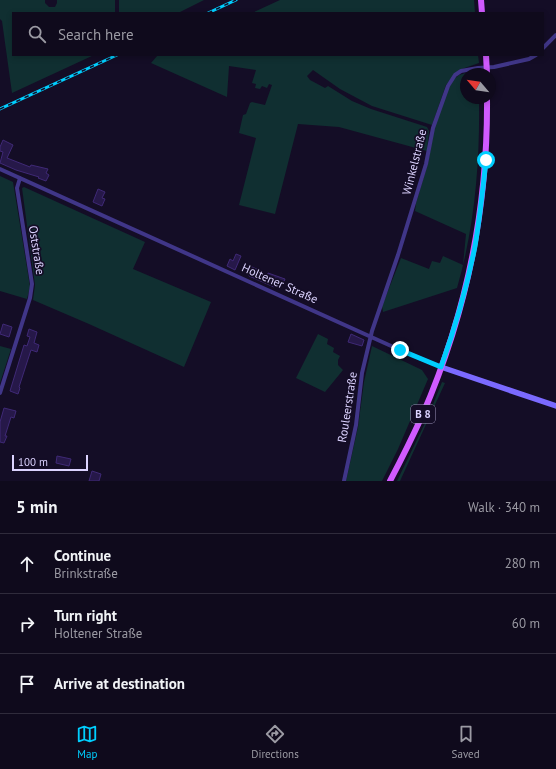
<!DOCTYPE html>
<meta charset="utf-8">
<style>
body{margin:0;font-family:"PT Sans",sans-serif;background:#181325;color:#f1f3f6}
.compass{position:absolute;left:460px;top:68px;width:36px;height:36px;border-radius:50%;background:#0f0a1c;box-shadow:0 2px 6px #0003;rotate:299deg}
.scale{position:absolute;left:12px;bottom:10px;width:76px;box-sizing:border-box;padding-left:4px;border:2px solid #dcd3ff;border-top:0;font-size:11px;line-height:14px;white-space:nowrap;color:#dcd3ff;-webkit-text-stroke:3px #140d26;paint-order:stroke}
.stop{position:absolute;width:12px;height:12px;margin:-9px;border:3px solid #00cefe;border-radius:50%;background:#fff}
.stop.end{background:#00cefe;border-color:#fff;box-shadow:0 1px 4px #0008}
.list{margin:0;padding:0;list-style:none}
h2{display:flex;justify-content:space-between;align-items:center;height:52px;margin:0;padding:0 16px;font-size:17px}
h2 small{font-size:13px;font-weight:400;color:#9b9aa3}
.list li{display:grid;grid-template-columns:26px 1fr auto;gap:12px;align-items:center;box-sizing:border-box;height:60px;padding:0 16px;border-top:1px solid #2f2b3b}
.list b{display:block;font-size:15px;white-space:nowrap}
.list p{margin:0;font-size:13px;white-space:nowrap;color:#9b9aa3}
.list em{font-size:13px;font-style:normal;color:#9b9aa3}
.icon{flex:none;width:22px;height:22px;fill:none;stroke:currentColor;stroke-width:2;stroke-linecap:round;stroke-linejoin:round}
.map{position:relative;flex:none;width:556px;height:481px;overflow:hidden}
.search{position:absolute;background:#0f0a1c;box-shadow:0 2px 6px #0003;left:12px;right:12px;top:12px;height:44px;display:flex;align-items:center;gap:10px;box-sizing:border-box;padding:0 14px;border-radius:0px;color:#9b9aa3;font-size:15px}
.sheet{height:232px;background:#0f0a1c}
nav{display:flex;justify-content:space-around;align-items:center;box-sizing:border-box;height:56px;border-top:1px solid #2f2b3b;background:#0f0a1c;font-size:11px;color:#9b9aa3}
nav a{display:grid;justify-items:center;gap:2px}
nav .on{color:#00cefe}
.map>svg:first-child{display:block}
.green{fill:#102f31}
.building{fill:#261849;stroke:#3f2976}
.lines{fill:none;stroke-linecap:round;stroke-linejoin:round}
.street{stroke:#403688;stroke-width:4}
.secondary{stroke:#7b6aff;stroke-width:5.5}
.primary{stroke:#d05aff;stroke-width:6}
.rail-casing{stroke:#00cefe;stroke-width:3}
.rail{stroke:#140d26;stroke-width:1.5;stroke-dasharray:4.5;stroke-linecap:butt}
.route{stroke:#00cefe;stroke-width:5}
.labels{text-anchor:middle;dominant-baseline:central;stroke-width:3.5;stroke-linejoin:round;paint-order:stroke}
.shield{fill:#140d26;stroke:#a098be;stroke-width:1}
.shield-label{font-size:11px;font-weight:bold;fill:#dcd3ff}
.street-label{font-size:12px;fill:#dcd3ff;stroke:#140d26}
</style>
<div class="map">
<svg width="556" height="481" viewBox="0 0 556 481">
<rect width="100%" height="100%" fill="#140d26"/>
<path class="green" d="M0 0H45V3L49 7H55L57 3V0H115V13H13V55H94L12 93 2 21 0 19Z
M119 0H204L178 13H119Z
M280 0H474L475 13H252Z
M158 55H478L479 63 459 70 446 85 432 125 372 106 340 89 313 70 307 76 310 80 325 88 328 86 352 101 371 109 427 127 429 131 427 151 339 127 298 124 275 214 239 205 256 138 239 133 243 115 246 114 250 103 252 102 265 105 272 85 269 84 267 88 262 86 260 89 255 88 256 84 252 83 256 70 229 66 227 97 151 63Z
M479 69V74H466V98H479C480 162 475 226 457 288L383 312 382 306 401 258 429 269 432 261 440 263 443 256 463 265 466 234 415 211 416 203 428 163 435 124 448 90 453 80 459 75Z
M0 176 13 182 28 274 30 287 27 299 0 291Z
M24 187 145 242 133 269 211 302 184 367 89 324 33 300 35 285 22 188Z
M318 334 328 339 327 344 334 348 333 352 340 356 338 360V365L343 370 325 392 296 378Z
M0 346 11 349 0 383Z
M372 346 422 370 428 379 398 449 382 481H346L358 427 364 382Z
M442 382 445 383 400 481H397L427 419Z"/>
<path class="building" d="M3 140 13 145 7 158 30 167 31 165 48 169 46 173 49 175 46 181 38 178 39 177 16 170 0 163 3 152 0 151V147Z
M98 189 105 192 102 198 105 199 102 206 93 202Z
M236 254 241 256 235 270 227 266 230 259 233 261Z
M252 267 259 270 257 273 266 277 268 273 285 279 283 284 277 281 274 287 249 276Z
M3 324 12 327 9 337 0 334Z
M29 329 37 332 34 343 39 345 37 352 31 350 19 387 20 388 18 394 10 391 24 345 27 346 30 337 27 336Z
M351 334 364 340 362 346 348 342Z
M4 408 16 411 14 418 11 417 5 436H7L4 443 0 442V422Z
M57 456 71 459 69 466 56 463Z
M92 471 101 474 99 481H89Z"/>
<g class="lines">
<path class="street" d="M543 48 556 35
M0 169 400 350 441 367
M0 393 30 298 32 284 17 188 20 178
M344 481 356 425 362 373 372 331 398 255 426 164 433 128 448 86 455 75 461 71 478 68 494 67 529 59 536 55"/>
<path class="secondary" d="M441 367 556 406"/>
<path class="primary" d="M481 0 482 13
M486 55 487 74
M390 481C401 460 412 438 422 416 466 315 488 208 487 98"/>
<g class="rail-casing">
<path id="rail" d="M208 13 236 0
M0 109 117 55"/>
</g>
<use href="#rail" class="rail"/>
</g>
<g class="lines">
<path class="route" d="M400 350 441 367C455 328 467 287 475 246 480 217 483 188 486 160"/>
</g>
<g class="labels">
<rect class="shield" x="411" y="405" width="24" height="18" rx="3"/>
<g class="shield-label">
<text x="423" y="414">B 8</text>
</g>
<g class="street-label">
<text transform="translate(414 162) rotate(-76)">Winkelstraße</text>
<text transform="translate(37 250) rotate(81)">Oststraße</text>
<text transform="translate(280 283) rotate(24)">Holtener Straße</text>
<text transform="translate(347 407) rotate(-81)">Rouleerstraße</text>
</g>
</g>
</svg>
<svg class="compass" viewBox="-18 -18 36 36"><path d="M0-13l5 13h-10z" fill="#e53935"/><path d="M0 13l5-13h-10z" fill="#9b9aa3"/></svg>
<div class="scale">100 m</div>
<div class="stop" style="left:486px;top:160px"></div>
<div class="stop end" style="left:400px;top:350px"></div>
<div class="search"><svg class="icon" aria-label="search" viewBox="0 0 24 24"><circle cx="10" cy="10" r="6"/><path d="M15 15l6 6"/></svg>Search here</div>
</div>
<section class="sheet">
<h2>5 min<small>Walk · 340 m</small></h2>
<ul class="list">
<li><svg class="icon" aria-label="ahead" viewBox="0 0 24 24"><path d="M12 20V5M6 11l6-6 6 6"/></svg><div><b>Continue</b><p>Brinkstraße</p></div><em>280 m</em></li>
<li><svg class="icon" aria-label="right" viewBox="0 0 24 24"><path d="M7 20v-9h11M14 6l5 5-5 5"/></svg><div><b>Turn right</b><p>Holtener Straße</p></div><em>60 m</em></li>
<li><svg class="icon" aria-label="arrive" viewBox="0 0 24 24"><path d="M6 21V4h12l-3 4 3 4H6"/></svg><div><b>Arrive at destination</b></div></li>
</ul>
</section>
<nav>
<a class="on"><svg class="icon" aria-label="map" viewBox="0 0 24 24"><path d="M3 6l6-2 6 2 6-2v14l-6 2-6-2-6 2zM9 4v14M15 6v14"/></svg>Map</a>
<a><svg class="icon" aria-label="directions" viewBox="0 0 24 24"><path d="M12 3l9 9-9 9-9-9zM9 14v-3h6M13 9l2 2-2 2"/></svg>Directions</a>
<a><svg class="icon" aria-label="saved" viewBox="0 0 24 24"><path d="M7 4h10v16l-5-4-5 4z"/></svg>Saved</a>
</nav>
